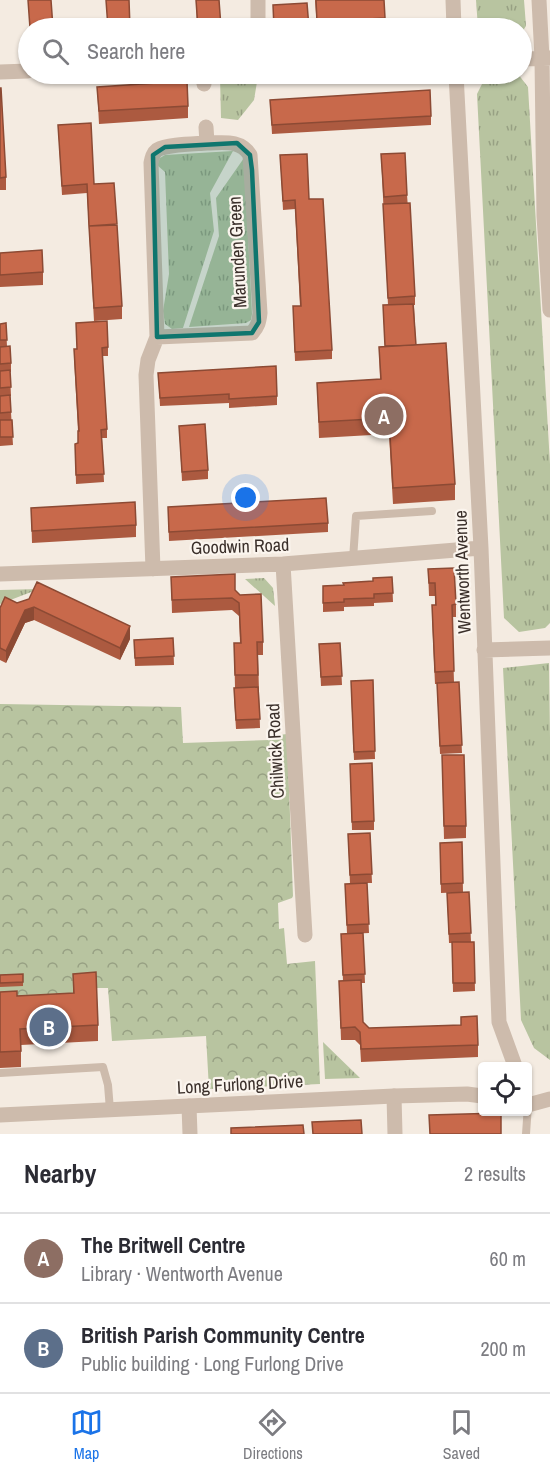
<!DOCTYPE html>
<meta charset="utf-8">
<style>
body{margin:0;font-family:"Archivo Narrow",sans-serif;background:#f7f7f7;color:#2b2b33}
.controls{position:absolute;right:18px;bottom:18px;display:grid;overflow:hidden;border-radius:6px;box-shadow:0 2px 4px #0004}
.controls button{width:54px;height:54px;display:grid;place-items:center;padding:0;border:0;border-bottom:2px solid #e1e1e2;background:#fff;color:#2b2b33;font:30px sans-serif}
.you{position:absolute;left:246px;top:498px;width:21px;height:21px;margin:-15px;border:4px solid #fff;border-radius:50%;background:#1a73e8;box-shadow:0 0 0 9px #1a73e833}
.badge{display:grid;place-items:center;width:39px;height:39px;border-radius:50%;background:#1a73e8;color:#fff;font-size:20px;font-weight:700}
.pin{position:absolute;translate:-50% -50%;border:3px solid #fff;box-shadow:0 2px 6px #0006}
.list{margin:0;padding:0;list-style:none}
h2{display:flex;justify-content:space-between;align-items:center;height:78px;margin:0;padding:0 24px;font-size:26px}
h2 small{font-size:20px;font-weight:400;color:#7c7c81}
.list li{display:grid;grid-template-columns:39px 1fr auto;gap:18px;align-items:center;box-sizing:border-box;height:90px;padding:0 24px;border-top:2px solid #e1e1e2}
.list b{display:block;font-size:22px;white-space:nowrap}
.list p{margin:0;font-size:20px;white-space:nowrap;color:#7c7c81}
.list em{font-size:20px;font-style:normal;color:#7c7c81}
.icon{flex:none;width:33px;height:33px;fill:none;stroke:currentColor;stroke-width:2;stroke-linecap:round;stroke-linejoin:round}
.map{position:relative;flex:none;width:550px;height:1134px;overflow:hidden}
.search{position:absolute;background:#fff;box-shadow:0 2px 4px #0004;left:18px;right:18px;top:18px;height:66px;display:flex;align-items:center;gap:15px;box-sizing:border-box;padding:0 21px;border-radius:33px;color:#7c7c81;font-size:22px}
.sheet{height:258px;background:#fff}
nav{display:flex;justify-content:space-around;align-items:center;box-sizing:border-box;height:84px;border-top:2px solid #e1e1e2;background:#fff;font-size:16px;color:#7c7c81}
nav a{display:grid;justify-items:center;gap:3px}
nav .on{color:#1a73e8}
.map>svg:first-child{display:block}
.grass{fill:url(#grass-tufts)}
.forest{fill:url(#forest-crowns)}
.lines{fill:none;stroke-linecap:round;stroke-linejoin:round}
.service{stroke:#cdbbac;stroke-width:8}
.minor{stroke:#cdbbac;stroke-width:15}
.tertiary{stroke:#cdbbac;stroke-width:15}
.wall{fill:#ac5a40}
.shaded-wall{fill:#8c4a34}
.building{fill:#c8694b;stroke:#8c4a34;stroke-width:1.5}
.marked{fill:#0f766e;fill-opacity:0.2;stroke:#0f766e;stroke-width:4.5;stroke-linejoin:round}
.labels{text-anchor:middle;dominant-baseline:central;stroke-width:4.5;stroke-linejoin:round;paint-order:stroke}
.street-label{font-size:18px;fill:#3b302b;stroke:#fbf5ee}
</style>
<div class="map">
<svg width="550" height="1134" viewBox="0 0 550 1134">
<defs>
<pattern id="grass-tufts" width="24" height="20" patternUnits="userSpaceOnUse" patternTransform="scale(1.5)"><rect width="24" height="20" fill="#b8c4a0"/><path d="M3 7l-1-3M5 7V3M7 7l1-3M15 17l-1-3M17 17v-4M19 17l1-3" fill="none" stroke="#97a083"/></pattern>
<pattern id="forest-crowns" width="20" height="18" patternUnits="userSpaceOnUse" patternTransform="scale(1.5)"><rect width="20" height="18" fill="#b8c4a0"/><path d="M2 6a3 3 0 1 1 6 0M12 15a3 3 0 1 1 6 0" fill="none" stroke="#97a083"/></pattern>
</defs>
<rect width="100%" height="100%" fill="#f4ebe1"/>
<path class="grass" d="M476 0H524L526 26 522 32V28H478Z
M487 74H518L528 87 550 464V623L545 628 519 632 504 618 477 94Z
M258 76 254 100 238 120 221 118 220 77Z
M233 151 210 193 214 231 183 328 172 329 165 324 163 311 169 274 165 172 157 165 160 158 165 155Z
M244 158 252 314 251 320 246 323 189 327 219 236 216 198Z
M264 578 273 588 275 606 245 579Z
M39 589 0 604V590Z
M549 663 550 738V1060L534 1048 521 1020 503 668Z
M323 1042 360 1078 325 1079Z"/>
<path class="forest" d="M0 704 181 707 183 743 269 740 270 736 287 734 293 896 292 898 278 903 279 929 284 928 287 964 315 961 320 1084 209 1089 206 1036 112 1041 108 988H96L74 1009 0 1008Z"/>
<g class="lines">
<path class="service" d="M353 559 356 516 432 511
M0 1073 103 1067 108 1085 110 1110
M526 1134 528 1105"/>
<path class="minor" d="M258 0V28
M453 0 454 28
M539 0 542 58 544 216 550 310
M522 59 550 58
M0 72 28 71
M203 74 204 84
M456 74 481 548 499 1022 515 1066
M157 337 252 333C258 326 259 322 260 313L250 155C240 139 223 143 207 143L206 127
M283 564 305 935
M153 569 146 375 148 360 157 337 151 163C152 158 153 153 157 150 168 144 194 144 207 143
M0 574 283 564 481 548
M484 650 550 648
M394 1096 395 1134
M189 1106 190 1134"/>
<path class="tertiary" d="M528 1105 550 1099
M0 1115 394 1096 467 1094 482 1096"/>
</g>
<path class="wall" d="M196 0H219L221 28H197Z
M315 0 385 18V28H317Z
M97 87 188 106V118L99 124Z
M0 88 6 177V190H0Z
M270 100 431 116V125L272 134Z
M58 125 94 184 122 306V319L94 321 87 193 62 195Z
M381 154 407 195 415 296V305H414L416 345 455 484V500L393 504 389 434 319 438 317 383 380 379 379 347 385 346 383 305H388Z
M280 155 309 199 332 350V359L295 361 293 306H300L295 209 283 210Z
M0 253 43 272V285L0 287Z
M6 323 7 347 11 363V372H10L11 396H10L13 445 0 446V324Z
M76 323 108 347V356H102L107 429V438H102L104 482 76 484 75 444 78 443V431L74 358V349H77Z
M158 373 277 396V405L229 408V403L160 406Z
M179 426 208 470V479L182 481Z
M168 507 328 523V532L169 541Z
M31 508 136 525V537L32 543Z
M428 569 456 604V617H452L454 682H459L462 753 440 754 437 684H435L432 618V605H435V596H429Z
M171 577 235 590 263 642V655H258L260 728 236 729 234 697 235 688 234 643H240L239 616 232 610 172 613Z
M392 577 393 602 374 603V606L344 607V611L323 612V586L344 585 373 581Z
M29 599 130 639 120 660 34 620 25 623 6 663 0 660V608L17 603Z
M173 638 174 665 135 666 134 640Z
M340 643 342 685 321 686 319 644Z
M373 680 375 759 354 760 351 689Z
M442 755 466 826V838L444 839Z
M350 764 374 821V830H352Z
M370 833 372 883H367L369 933 347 934 345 884H350L348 834Z
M462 842 463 892 441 893 440 843Z
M469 892 471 942H474L475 991 453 992 452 943H449L447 893Z
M363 933 365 983H361L363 1022 369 1028 478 1045V1057L361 1062 360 1045 355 1040H341L339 981H343L341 934Z
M23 974V986L0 987V975Z
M73 974 98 1025V1041L21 1045V1067L0 1068V992L17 996 73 993Z"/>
<path class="shaded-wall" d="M34 607V620L25 623 6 663V651L25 610Z
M130 626V639L120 660V648Z"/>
<path class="building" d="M28 0H51L53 28H30Z
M106 0H129L130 28H108Z
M196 0H219L221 27 198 28Z
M316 0H384L385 18 317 22Z
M307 3 309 28H274L273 5Z
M187 81 188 106 99 111 97 87Z
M0 88H1L6 177 0 178Z
M430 90 431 116 272 125 270 100Z
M91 123 94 184 114 183 117 224 89 226 87 184 62 186 58 125Z
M405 153 407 195 384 197 381 154Z
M307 154 309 199H323L332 350 295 352 293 306H301L295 200 283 201 280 155Z
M410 203 415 296 388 298 383 204Z
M117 225 122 306 94 308 89 226Z
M42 250 43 272 0 275V253Z
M413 304 416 345 385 346 383 305Z
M107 321 108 347 102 348 107 429 101 430 104 474 76 475 75 444 78 443V431H79L74 349H77L76 323Z
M6 323 7 340H0V324Z
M446 343 455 484 393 488 389 418 319 422 317 383 381 379 379 347Z
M10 346 11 363 0 364V347Z
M276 366 277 396 229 399V394L160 398 158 373Z
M10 370 11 387 0 388V371Z
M10 395 11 412 0 413V396Z
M0 420H12L13 437H0Z
M205 424 208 470 182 472 179 426Z
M326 498 328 523 169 532 168 507Z
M135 502 136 525 32 531 31 508Z
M454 568 456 604 452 605 454 671 435 672 432 605H436L435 583H429L428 569Z
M235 574V590L240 595 261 594 263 642H257L258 675H235L234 643H241L239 603 232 598 172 600 171 577Z
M392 577 393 593 374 594V598L344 599V602L323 603V586L344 585 343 583 373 581V578Z
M37 582 130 626 120 648 34 607 25 610 6 651 0 648V608L5 597 17 603 29 599Z
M173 638 174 656 135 658 134 640Z
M340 643 342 676 321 677 319 644Z
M373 680 375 751 354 752 351 681Z
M459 682 462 745 440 746 437 683Z
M258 687 260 719 236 720 234 688Z
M442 755H464L466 826H444Z
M372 763 374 821 352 822 350 764Z
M370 833 372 874 350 875 348 834Z
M462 842 463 883 441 884 440 843Z
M367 883 369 924 347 925 345 884Z
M469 892 471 933 449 934 447 893Z
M363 933 365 974 343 975 341 934Z
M452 942H474L475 983H453Z
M96 972 98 1025 20 1029 21 1051 0 1052V992L17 991V996L74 993 73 974Z
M23 974V982L0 983V975Z
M361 980 363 1022 369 1028 461 1025V1017L477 1016 478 1045 361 1049 360 1032 355 1027 341 1028 339 981Z
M501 1113V1134H430L429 1115Z
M361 1120 362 1134H313L312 1122Z
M303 1125 304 1134H231V1128Z"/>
<path class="marked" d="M237 143 250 155 252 170 259 322 252 333 157 337 153 155 165 147Z"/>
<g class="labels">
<g class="street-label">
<text transform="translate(237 252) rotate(-93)">Marunden Green</text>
<text transform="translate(240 546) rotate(-2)">Goodwin Road</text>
<text transform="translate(462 572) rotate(-92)">Wentworth Avenue</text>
<text transform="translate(275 751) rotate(-93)">Chilwick Road</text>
<text transform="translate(240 1084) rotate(-3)">Long Furlong Drive</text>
</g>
</g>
</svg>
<div class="controls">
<button><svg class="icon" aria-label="locate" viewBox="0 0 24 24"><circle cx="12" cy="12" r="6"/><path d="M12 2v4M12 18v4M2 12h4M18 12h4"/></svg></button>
</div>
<div class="you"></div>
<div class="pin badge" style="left:384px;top:416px;background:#8d6e63">A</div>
<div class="pin badge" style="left:49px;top:1027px;background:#5c6f8a">B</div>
<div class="search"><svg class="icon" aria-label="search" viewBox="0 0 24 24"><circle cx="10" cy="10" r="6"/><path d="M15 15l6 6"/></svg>Search here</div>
</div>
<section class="sheet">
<h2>Nearby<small>2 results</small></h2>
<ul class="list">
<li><span class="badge" style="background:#8d6e63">A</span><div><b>The Britwell Centre</b><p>Library · Wentworth Avenue</p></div><em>60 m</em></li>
<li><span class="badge" style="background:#5c6f8a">B</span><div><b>British Parish Community Centre</b><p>Public building · Long Furlong Drive</p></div><em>200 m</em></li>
</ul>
</section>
<nav>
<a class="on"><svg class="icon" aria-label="map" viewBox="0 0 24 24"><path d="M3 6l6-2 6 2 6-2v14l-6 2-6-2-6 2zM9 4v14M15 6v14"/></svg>Map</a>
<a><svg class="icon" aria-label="directions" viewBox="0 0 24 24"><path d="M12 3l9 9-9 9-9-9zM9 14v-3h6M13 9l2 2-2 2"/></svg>Directions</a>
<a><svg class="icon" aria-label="saved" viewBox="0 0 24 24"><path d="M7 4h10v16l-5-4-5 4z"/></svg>Saved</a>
</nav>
